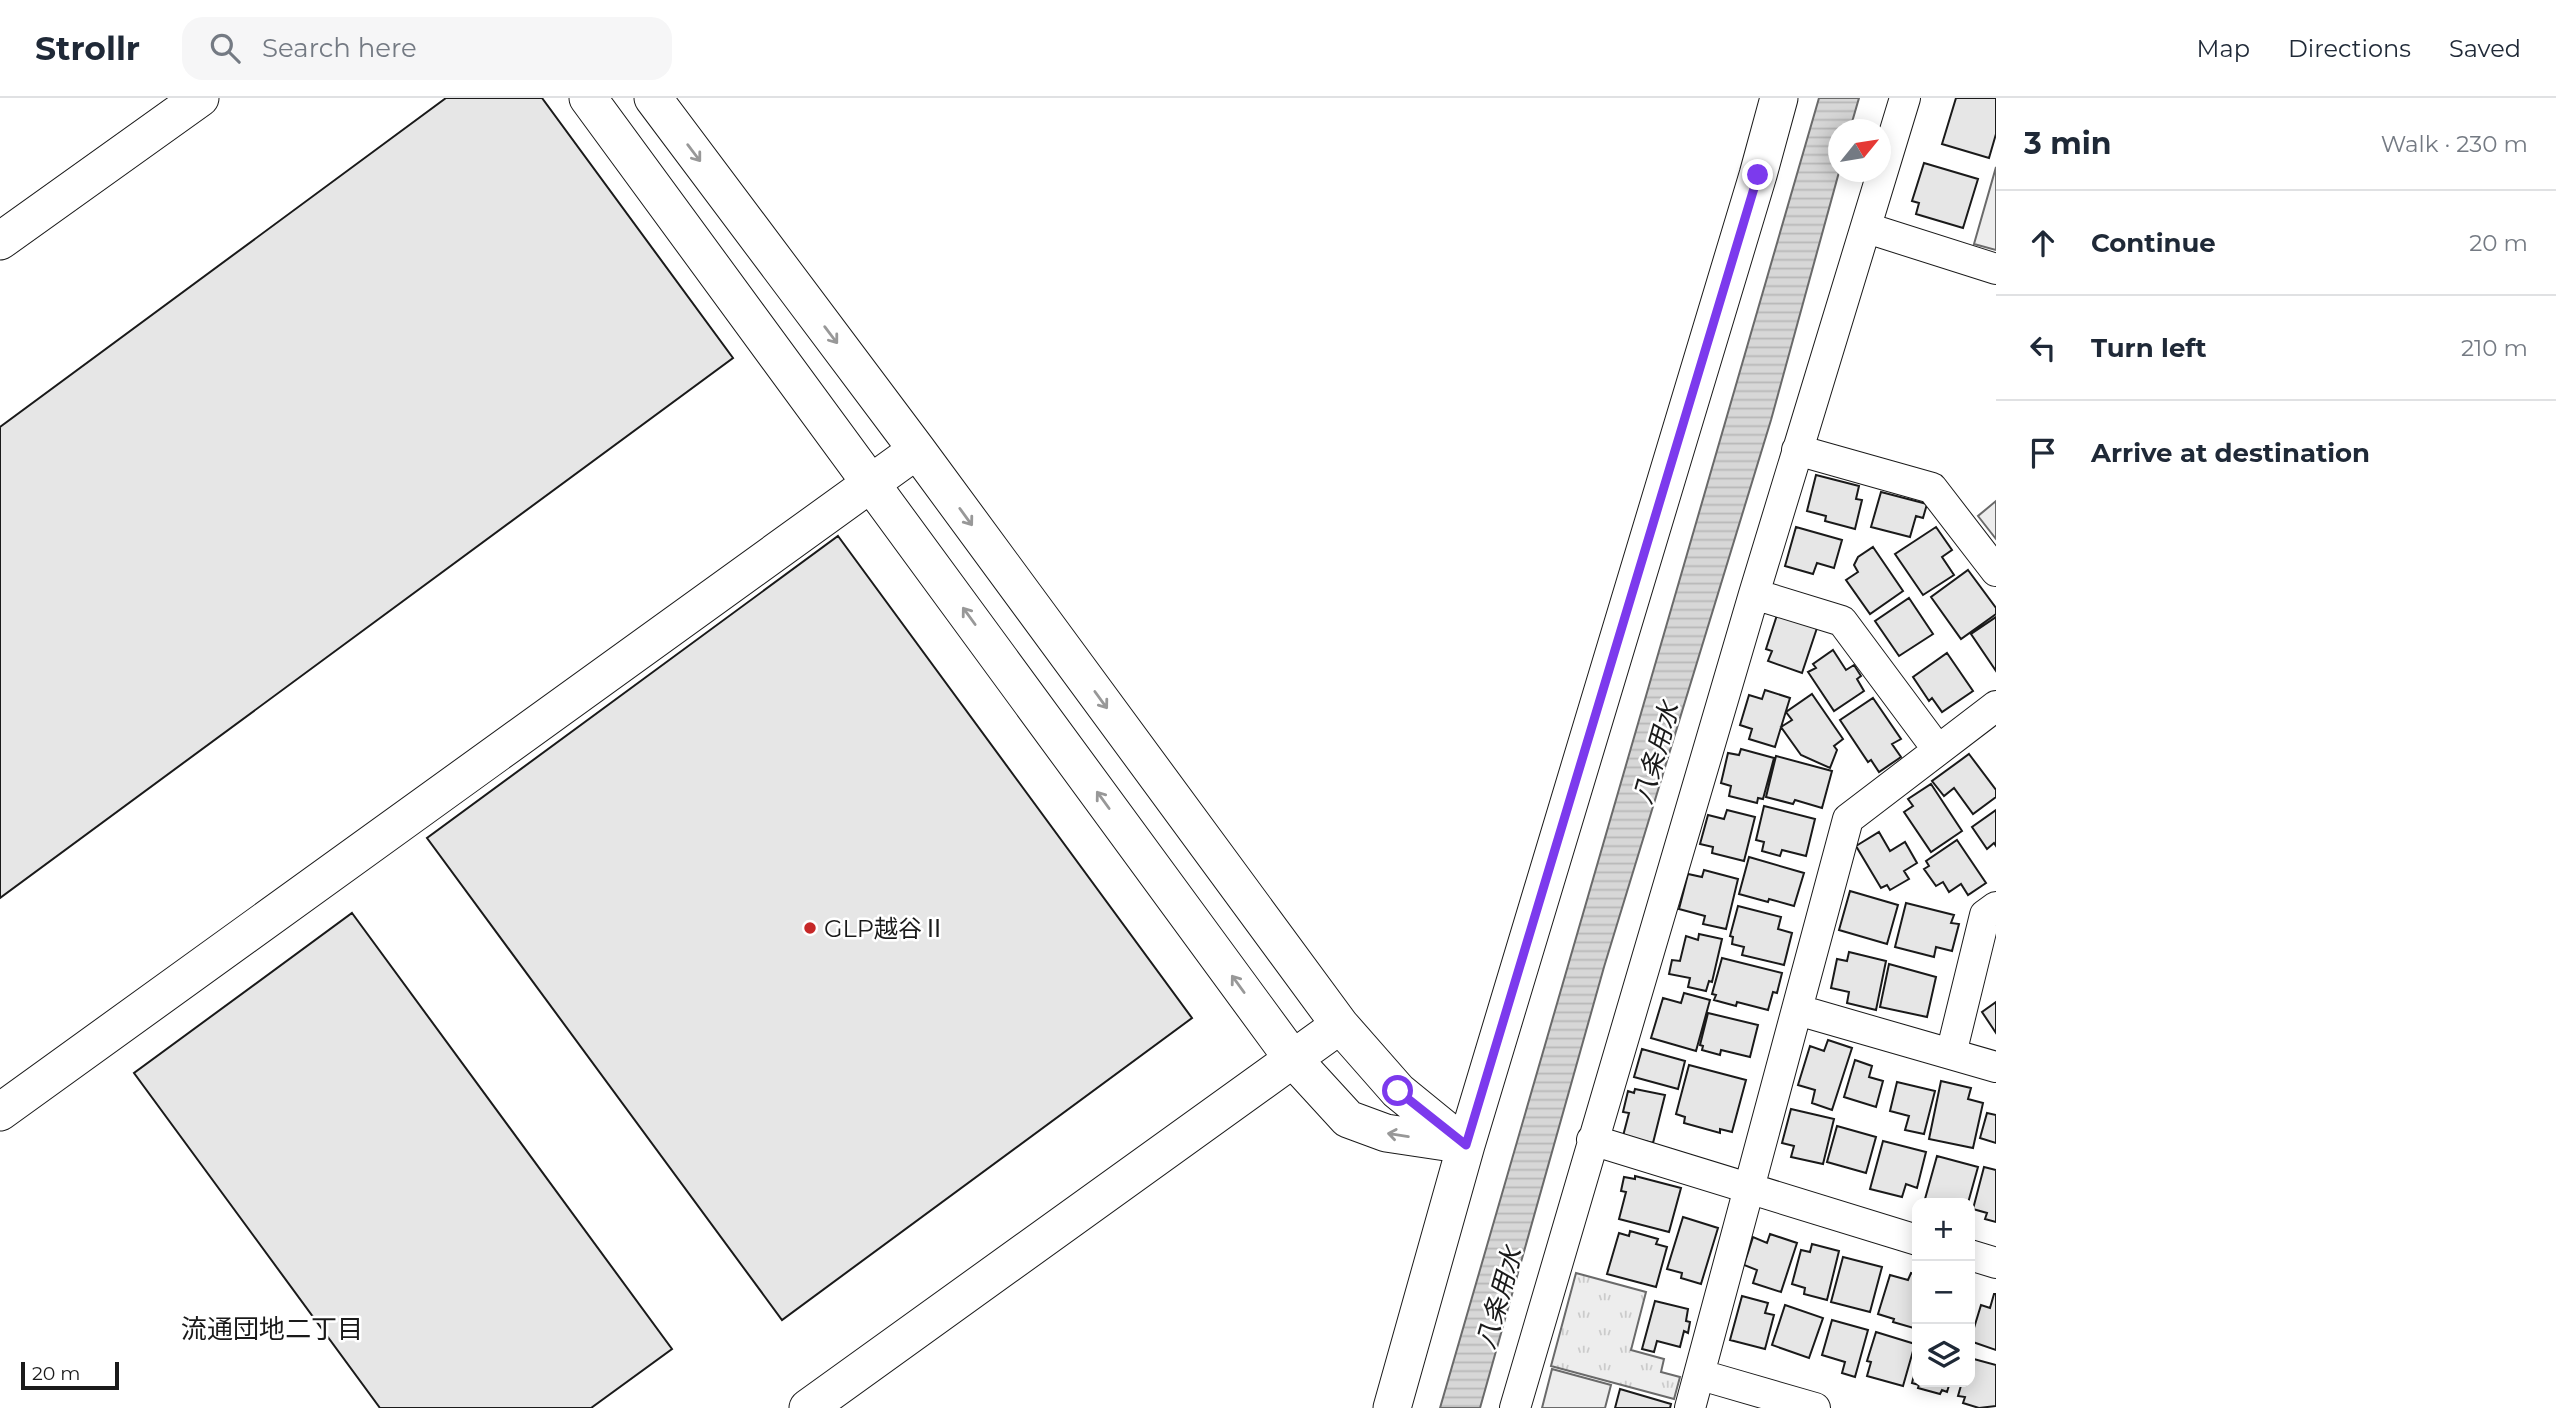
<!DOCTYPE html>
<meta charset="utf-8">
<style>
body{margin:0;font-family:Montserrat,"Noto Sans JP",sans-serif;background:#f6f6f7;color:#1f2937}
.controls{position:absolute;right:21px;bottom:21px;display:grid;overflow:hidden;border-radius:14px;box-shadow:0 4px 18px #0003}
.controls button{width:63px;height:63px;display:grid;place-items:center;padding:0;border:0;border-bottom:2px solid #e0e1e3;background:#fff;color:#1f2937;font:35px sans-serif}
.compass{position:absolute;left:1828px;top:21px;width:63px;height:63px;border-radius:50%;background:#fff;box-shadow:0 4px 18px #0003;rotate:60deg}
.scale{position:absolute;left:21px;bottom:18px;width:98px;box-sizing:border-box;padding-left:7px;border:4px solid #1a1a1a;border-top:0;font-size:19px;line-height:24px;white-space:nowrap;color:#1a1a1a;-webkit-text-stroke:5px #fff;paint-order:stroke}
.stop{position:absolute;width:21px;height:21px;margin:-16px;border:5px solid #7c3aed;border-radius:50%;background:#fff}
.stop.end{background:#7c3aed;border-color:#fff;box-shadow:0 2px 7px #0008}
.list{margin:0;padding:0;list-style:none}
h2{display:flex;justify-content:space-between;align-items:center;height:91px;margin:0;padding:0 28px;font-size:30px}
h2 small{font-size:23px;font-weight:400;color:#747a83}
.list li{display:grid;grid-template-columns:46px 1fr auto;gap:21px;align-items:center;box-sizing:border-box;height:105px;padding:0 28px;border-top:2px solid #e0e1e3}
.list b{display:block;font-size:26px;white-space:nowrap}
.list em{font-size:23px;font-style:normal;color:#747a83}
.icon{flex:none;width:38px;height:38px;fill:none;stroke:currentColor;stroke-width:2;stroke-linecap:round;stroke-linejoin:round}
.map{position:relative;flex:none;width:1996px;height:1310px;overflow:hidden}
header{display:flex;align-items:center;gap:42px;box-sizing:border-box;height:98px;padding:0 35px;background:#fff;border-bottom:2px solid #e0e1e3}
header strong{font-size:33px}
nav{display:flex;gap:38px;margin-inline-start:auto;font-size:24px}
.search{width:490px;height:63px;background:#f6f6f7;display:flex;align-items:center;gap:18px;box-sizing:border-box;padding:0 24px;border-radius:21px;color:#747a83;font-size:26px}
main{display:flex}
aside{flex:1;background:#fff}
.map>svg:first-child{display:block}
.grass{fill:url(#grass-tufts);stroke:#6a6a6a;stroke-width:2}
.built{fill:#ededed;stroke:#6a6a6a;stroke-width:2}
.water{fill:url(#water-rules);stroke:#6a6a6a;stroke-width:2}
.building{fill:#e6e6e6;stroke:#1a1a1a;stroke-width:2}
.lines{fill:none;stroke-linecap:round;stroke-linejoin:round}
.minor-casing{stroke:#1a1a1a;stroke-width:32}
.tertiary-casing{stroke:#1a1a1a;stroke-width:39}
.minor{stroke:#fff;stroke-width:30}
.tertiary{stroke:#fff;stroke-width:37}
.oneway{stroke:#989898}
.route{stroke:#7c3aed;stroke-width:9}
.poi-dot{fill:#c62828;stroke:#fff;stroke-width:2.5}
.labels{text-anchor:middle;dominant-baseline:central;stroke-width:5;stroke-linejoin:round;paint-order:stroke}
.poi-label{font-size:24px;fill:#1a1a1a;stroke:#fff;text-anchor:start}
.water-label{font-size:26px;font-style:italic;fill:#1a1a1a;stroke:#fff}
.neighbourhood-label{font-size:26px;fill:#1a1a1a;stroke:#fff}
</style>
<header>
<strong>Strollr</strong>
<div class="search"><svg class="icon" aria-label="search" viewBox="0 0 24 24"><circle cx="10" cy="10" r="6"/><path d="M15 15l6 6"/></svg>Search here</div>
<nav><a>Map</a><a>Directions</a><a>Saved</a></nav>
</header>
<main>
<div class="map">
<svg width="1996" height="1310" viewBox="0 0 1996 1310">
<defs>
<pattern id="grass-tufts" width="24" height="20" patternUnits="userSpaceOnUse" patternTransform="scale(1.75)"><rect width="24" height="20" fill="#ededed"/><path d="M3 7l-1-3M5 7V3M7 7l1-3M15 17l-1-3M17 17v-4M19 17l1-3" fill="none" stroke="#cbcbcb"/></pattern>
<pattern id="water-rules" width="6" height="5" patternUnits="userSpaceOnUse" patternTransform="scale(1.75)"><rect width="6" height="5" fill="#d7d7d7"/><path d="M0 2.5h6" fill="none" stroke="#b8b8b8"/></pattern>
</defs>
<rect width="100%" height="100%" fill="#fff"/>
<path class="grass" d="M1576 1175 1646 1194 1631 1252 1664 1261 1661 1274 1680 1279 1674 1301 1551 1268Z"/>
<path class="built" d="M1996 69V152L1974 146Z
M1996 403V441L1978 418Z
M1552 1271 1611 1287 1605 1310H1542Z"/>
<path class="water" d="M1819 0H1859L1850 31 1839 32V74L1771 322 1604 869 1480 1310H1440Z"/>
<path class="building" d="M446 0H542L733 260 0 800V329Z
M1956 0H1996V36L1989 60 1942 46Z
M1924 65 1978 81 1963 130 1916 116 1919 105 1912 103Z
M1816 377 1859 388 1856 401 1862 402 1855 431 1825 423 1826 418 1807 413Z
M1881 394 1927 406 1923 420 1916 418 1910 439 1871 429Z
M1796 429 1842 442 1834 470 1817 465 1813 476 1785 468Z
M1936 429 1952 452 1942 459 1954 477 1923 497 1895 456Z
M838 438 1192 920 782 1222 427 740Z
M1873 449 1903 493 1870 516 1846 482 1858 474 1854 467 1858 459Z
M1968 472 1996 510V516L1961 541 1931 499Z
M1909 500 1933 536 1899 558 1875 523Z
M1777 517 1817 530 1802 575 1768 563 1772 553 1766 551Z
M1996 519V573L1971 536Z
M1833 552 1846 572 1854 567 1861 578 1857 581 1864 593 1834 613 1808 574 1816 570 1813 566Z
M1947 555 1973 593 1942 614 1932 600 1929 603 1913 579Z
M1765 592 1790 600 1775 649 1749 641 1752 631 1740 627 1749 597 1762 601Z
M1812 596 1843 641 1834 648 1837 652 1830 670 1801 657 1781 629 1792 622 1786 614Z
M1873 600 1901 641 1892 646 1901 659 1879 674 1871 662 1868 664 1840 622Z
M1741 651 1774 660 1763 701 1758 700 1757 705 1729 698 1731 688 1721 685 1728 655 1739 657Z
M1969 656 1996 692V699L1973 716 1954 690 1944 698 1932 683Z
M1776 658 1832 673 1822 710 1795 702 1793 706 1766 699Z
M1931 686 1962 733 1931 754 1904 714 1913 708 1908 701Z
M1764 708 1815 721 1806 758 1782 752 1780 758 1762 753 1764 744 1756 742Z
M1727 712 1755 719 1744 763 1712 755 1713 749 1700 746 1708 717 1724 721Z
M1996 712V748L1994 745 1987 751 1972 729Z
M1879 734 1890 753 1905 744 1917 765 1904 773 1909 781 1890 792 1887 787 1881 790 1856 748Z
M1957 742 1986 785 1968 797 1961 786 1949 794 1943 784 1936 788 1924 771 1929 768 1926 763Z
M1749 759 1804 775 1794 808 1769 801 1768 804 1739 796Z
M1704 772 1738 781 1726 831 1703 826 1705 818 1679 811 1688 776 1702 779Z
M1850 793 1898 807 1887 846 1839 832Z
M1906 805 1954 817 1951 825 1959 826 1952 853 1936 849 1934 859 1895 849Z
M1738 808 1781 819 1778 831 1792 835 1784 867 1742 857 1744 849 1732 846 1733 839 1730 838Z
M352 815 672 1251 591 1310H380L134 975Z
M1699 836 1722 841 1712 884 1709 883 1706 893 1688 889 1690 880 1669 876 1672 862 1680 863 1686 838 1698 842Z
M1849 854 1886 863 1876 912 1847 905 1849 894 1831 890 1837 861 1847 863Z
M1722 860 1782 875 1777 895 1773 894 1768 912 1737 904 1736 908 1714 902 1716 897 1712 896Z
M1889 866 1936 879 1927 919 1880 909Z
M1684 895 1710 902 1696 953 1651 940 1663 900 1681 905Z
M1996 904V935L1982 914Z
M1708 915 1758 927 1750 959 1721 952 1720 957 1702 952 1703 948 1700 947Z
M1828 942 1852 950 1832 1012 1812 1005 1815 992 1798 987 1810 948 1824 953Z
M1642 951 1685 963 1678 991 1634 979Z
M1855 962 1872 968 1869 979 1883 983 1876 1009 1844 999Z
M1689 967 1746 982 1732 1034 1720 1031V1035L1684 1025 1685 1019 1676 1016Z
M1941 983 1971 990 1968 1001 1983 1005 1973 1050 1929 1041Z
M1897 984 1935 993 1924 1036 1905 1032 1909 1018 1890 1013Z
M1635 991 1665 997 1653 1045 1623 1038 1629 1015 1623 1014 1628 993 1634 995Z
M1791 1011 1834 1021 1823 1066 1791 1059 1794 1048 1782 1045Z
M1987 1015 1996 1017V1045L1980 1040Z
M1837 1028 1876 1039 1866 1075 1827 1064Z
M1883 1043 1926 1054 1917 1090 1906 1086 1902 1099 1870 1091Z
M1937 1058 1978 1069 1968 1105H1941L1925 1101Z
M1984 1069 1996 1072V1124L1985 1121 1987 1115 1973 1111Z
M1635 1078 1681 1090 1669 1134 1619 1121 1626 1094 1621 1093 1624 1079 1635 1081Z
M1683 1119 1718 1130 1701 1186 1681 1180 1682 1175 1667 1171Z
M1630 1133 1658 1141 1656 1146 1667 1149 1656 1189 1607 1176 1619 1135 1629 1138Z
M1770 1136 1797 1145 1781 1194 1753 1185 1757 1172 1744 1167 1753 1139 1767 1145Z
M1812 1146 1839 1153 1827 1202 1804 1196 1805 1190 1792 1186 1801 1152 1810 1154Z
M1843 1159 1882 1169 1870 1214 1831 1204Z
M1911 1175 1917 1177V1231L1893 1224 1894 1221 1878 1216 1890 1177 1908 1182Z
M1994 1196H1996V1252L1970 1243 1981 1207 1990 1210Z
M1742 1198 1768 1205 1765 1215 1774 1217 1765 1251 1730 1242Z
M1655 1203 1688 1211 1686 1223 1690 1224 1688 1235 1684 1233 1680 1249 1657 1243 1654 1254 1642 1251Z
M1785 1207 1823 1220 1809 1260 1772 1247Z
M1832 1222 1868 1232 1855 1279 1842 1275 1845 1264 1822 1257Z
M1876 1234 1915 1246 1903 1288 1867 1278 1871 1264 1867 1263Z
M1970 1260 1996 1267V1308L1979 1310 1963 1305 1965 1299 1958 1298 1962 1284H1970Z
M1917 1265V1284H1950L1947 1294 1942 1292 1940 1296 1918 1290 1919 1287 1912 1285Z
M1620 1291 1671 1306 1670 1310H1615Z"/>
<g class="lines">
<g class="minor-casing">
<path id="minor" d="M1867 130 1996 171
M1797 352 1932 390 1996 473
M1754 496 1842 523 1938 652
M1798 912 1996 969
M1951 956 1985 817 1996 809
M1592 1042 1917 1142
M1970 1157 1996 1165
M1701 1277 1815 1310
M1515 1310 1754 496 1905 0
M1690 1310 1848 721 1996 608"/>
</g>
<g class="tertiary-casing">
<path id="tertiary" d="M588 0 1293 961 1348 1021 1386 1035 1466 1047
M653 0 917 352 1340 927 1398 993 1463 1046
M0 143 200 0
M0 1014 917 352
M808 1310 1340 927
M1392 1310 1466 1047 1758 77 1779 0"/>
</g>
<use href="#minor" class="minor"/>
<use href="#tertiary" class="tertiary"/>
</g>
<defs><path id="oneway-shaft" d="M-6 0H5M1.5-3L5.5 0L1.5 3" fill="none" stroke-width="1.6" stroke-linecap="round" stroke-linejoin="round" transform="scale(1.75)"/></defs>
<g class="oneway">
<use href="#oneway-shaft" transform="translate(694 55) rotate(53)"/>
<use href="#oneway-shaft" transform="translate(831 237) rotate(53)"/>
<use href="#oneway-shaft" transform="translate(966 419) rotate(54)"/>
<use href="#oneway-shaft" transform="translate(969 518) rotate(-126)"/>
<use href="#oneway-shaft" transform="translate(1101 602) rotate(54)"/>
<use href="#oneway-shaft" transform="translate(1103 702) rotate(-126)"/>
<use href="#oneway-shaft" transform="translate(1238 886) rotate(-126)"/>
<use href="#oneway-shaft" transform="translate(1398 1037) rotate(-171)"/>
</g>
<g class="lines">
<path class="route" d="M1398 993 1466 1047 1758 77"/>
</g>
<circle class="poi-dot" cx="810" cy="830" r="7"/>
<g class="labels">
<g class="poi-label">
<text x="824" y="830">GLP越谷Ⅱ</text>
</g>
<g class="water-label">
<text transform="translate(1656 655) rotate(-74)">八条用水</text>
<text transform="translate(1499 1200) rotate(-74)">八条用水</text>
</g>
<g class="neighbourhood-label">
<text x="272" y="1231">流通団地二丁目</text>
</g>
</g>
</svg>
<div class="controls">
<button>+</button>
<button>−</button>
<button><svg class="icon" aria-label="layers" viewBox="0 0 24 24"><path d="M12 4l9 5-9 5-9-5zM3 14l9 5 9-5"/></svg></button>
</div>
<svg class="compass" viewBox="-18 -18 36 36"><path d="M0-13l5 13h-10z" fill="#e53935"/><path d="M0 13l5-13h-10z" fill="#747a83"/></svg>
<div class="scale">20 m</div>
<div class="stop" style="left:1398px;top:993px"></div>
<div class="stop end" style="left:1758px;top:77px"></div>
</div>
<aside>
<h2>3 min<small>Walk · 230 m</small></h2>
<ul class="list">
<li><svg class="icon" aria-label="ahead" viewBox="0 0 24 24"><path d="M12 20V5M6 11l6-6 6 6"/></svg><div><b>Continue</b></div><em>20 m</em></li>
<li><svg class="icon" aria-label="left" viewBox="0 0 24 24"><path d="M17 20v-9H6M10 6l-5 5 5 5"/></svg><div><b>Turn left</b></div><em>210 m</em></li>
<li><svg class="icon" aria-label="arrive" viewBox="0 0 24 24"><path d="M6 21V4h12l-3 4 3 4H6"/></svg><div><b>Arrive at destination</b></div></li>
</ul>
</aside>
</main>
